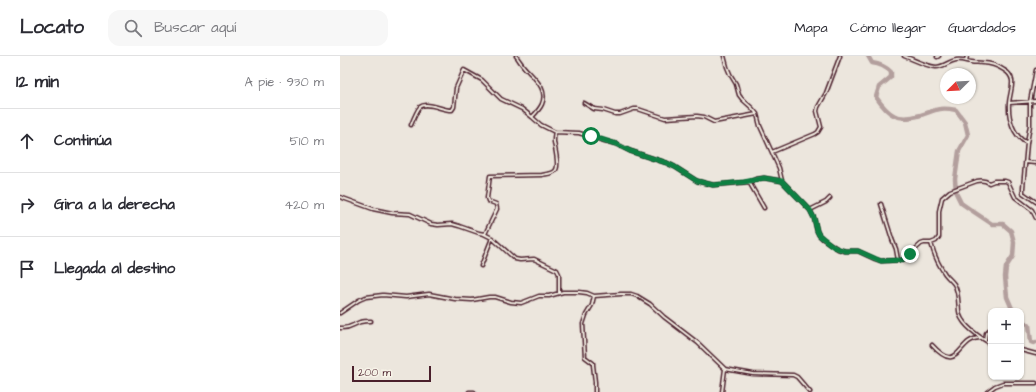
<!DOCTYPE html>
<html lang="es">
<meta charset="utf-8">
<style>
body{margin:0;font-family:"Architects Daughter",sans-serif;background:#f7f7f7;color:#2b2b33}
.controls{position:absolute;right:12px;bottom:12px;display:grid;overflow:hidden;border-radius:8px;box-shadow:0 1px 3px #0004}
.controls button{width:36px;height:36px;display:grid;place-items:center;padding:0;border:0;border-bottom:1px solid #e1e1e2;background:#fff;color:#2b2b33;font:20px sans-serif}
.compass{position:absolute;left:600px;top:12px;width:36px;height:36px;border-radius:50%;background:#fff;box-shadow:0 1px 3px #0004;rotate:246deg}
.scale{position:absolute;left:12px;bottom:10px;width:79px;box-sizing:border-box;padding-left:4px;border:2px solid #4a1f2b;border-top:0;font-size:11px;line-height:14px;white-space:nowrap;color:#4a1f2b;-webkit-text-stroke:3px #f7f3e8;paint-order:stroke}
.stop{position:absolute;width:12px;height:12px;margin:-9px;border:3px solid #0b8043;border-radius:50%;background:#fff}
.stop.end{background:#0b8043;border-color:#fff;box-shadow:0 1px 4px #0008}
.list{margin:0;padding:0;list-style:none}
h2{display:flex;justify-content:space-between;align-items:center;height:52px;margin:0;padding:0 16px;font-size:17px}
h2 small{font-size:13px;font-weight:400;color:#7c7c81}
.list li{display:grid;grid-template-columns:26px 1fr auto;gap:12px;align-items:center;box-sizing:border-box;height:64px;padding:0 16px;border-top:1px solid #e1e1e2}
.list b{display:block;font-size:15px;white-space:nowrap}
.list em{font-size:13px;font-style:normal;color:#7c7c81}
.icon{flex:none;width:22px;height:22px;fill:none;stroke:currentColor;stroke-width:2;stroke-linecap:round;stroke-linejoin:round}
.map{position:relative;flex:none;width:696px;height:336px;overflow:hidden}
header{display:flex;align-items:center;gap:24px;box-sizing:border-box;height:56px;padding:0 20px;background:#fff;border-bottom:1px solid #e1e1e2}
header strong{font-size:19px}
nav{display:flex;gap:22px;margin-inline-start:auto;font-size:14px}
.search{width:280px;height:36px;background:#f7f7f7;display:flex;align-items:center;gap:10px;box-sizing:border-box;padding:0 14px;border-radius:12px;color:#7c7c81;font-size:15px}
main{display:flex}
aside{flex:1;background:#fff}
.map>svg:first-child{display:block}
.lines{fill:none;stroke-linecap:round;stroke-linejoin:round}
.river{stroke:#b39f9d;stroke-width:4.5}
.street-casing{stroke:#4a1f2b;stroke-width:5}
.street{stroke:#f7f3e8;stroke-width:2}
.route{stroke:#0b8043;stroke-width:5}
</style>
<header>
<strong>Locato</strong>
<div class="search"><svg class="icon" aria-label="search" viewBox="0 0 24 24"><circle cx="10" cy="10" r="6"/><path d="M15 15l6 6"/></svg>Buscar aquí</div>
<nav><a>Mapa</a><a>Cómo llegar</a><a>Guardados</a></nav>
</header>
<main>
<aside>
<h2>12 min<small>A pie · 930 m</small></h2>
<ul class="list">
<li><svg class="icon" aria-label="ahead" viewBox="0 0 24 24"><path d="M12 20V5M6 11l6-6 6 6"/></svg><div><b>Continúa</b></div><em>510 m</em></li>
<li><svg class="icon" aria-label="right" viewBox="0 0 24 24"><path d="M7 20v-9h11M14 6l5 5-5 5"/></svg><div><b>Gira a la derecha</b></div><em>420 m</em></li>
<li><svg class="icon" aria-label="arrive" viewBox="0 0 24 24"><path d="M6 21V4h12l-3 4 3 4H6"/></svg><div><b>Llegada al destino</b></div></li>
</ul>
</aside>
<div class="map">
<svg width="696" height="336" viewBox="0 0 696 336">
<rect width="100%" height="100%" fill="#ece6dd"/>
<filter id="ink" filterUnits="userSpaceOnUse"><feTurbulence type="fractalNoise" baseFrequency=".025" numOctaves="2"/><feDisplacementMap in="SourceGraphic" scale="8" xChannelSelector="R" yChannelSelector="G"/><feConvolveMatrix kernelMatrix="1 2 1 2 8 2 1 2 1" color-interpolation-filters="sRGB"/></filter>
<g filter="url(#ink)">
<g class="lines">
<path class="river" d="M528 0 532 7C539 8 546 11 551 16V21L539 31 536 41C549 60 558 66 581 59 588 57 593 54 600 53 605 52 611 53 616 54L625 66 628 79 619 95 615 123 616 137 621 147 634 156 652 168H663L671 175 674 186 673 200 666 211 665 221 667 241 673 255
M681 268 686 267 689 269 691 286 694 287 696 286"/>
<g class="street-casing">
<path id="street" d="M176 0C180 5 183 11 188 15 196 24 208 34 202 48 200 53 196 57 192 61
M384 0 387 11 390 18 396 28 399 39 402 43 412 52 417 58 420 70 439 112 442 125
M564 0C575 4 585 10 596 11 604 11 609 5 616 4 622 3 626 5 631 6 635 7 639 6 643 7 650 7 658 10 664 14 678 22 670 34 669 47 668 62 673 80 687 87
M597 1 599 0
M626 5 627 0
M696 14 690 46V69L687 87 683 132V137L696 146
M244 47 254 53 263 54 275 58H280L294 53H298L325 62 357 60 364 61 374 66 417 58
M669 47 696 45
M71 69C73 64 77 54 80 51 87 45 104 55 112 54L114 51 116 32 124 14 142 24 161 43 182 53 192 61 201 69 215 76 239 77 265 85 276 88 290 95 327 107 335 111 357 125 373 129 409 126 416 123 424 122 442 125 470 154 474 162 477 175 479 179 483 183 498 193 505 195H518L535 203 541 205 562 204 570 198 581 188 584 187H591L596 185 599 181V155L602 142 610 135 637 125C642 124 645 124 649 127L654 125H665L668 126 675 141 692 154 696 162
M432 96 475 78 478 76 481 71 477 55 478 51 486 37 500 0
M685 106 696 107
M409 126 424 152
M0 141 33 153 52 157 70 158 91 168 98 169 112 168 119 170 139 177 144 178 152 182 175 203 180 204 194 203 217 214 219 218V237
M541 148 552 183 556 193 558 204
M470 154 486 146 490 142
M145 178 157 153 156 148 148 145 147 142 150 120 202 119C206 118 212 118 215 115 220 111 215 93 214 86 214 83 214 79 215 76
M591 187C594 199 598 208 605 218 608 222 611 224 614 228 619 236 618 246 619 255 620 268 641 282 651 288
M141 210 152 182
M254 240 252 249 246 259 243 268 245 301 253 307V309L255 326V336
M0 257 19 244 26 241 43 239 66 241 89 238 115 243 132 244 149 241H155L171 246 181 247 199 240H209L223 236H239L247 237 254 240 281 238H291L297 240 310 248 324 261 358 287 385 313 413 318 453 319 457 321 470 336
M0 272C10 273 12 269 20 266 24 265 28 265 31 265
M645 284 646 277 649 274
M592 289C620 320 617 282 640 282
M681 294 696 298
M129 336H134
M382 336 385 313
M647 336 655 330 663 327H696"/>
</g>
<use href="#street" class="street"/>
</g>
</g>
<g class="lines" filter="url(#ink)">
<path class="route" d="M251 80 276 88 290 95 327 107 335 111 357 125 373 129 404 126 424 122 442 125 470 154 474 162 477 175 479 179 494 191 505 195H518L541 205 562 204 570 198"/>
</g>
</svg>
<div class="controls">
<button>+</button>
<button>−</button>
</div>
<svg class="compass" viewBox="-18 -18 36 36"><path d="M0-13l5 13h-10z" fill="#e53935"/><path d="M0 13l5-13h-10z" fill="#7c7c81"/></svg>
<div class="scale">200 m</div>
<div class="stop" style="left:251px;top:80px"></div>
<div class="stop end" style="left:570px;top:198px"></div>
</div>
</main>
